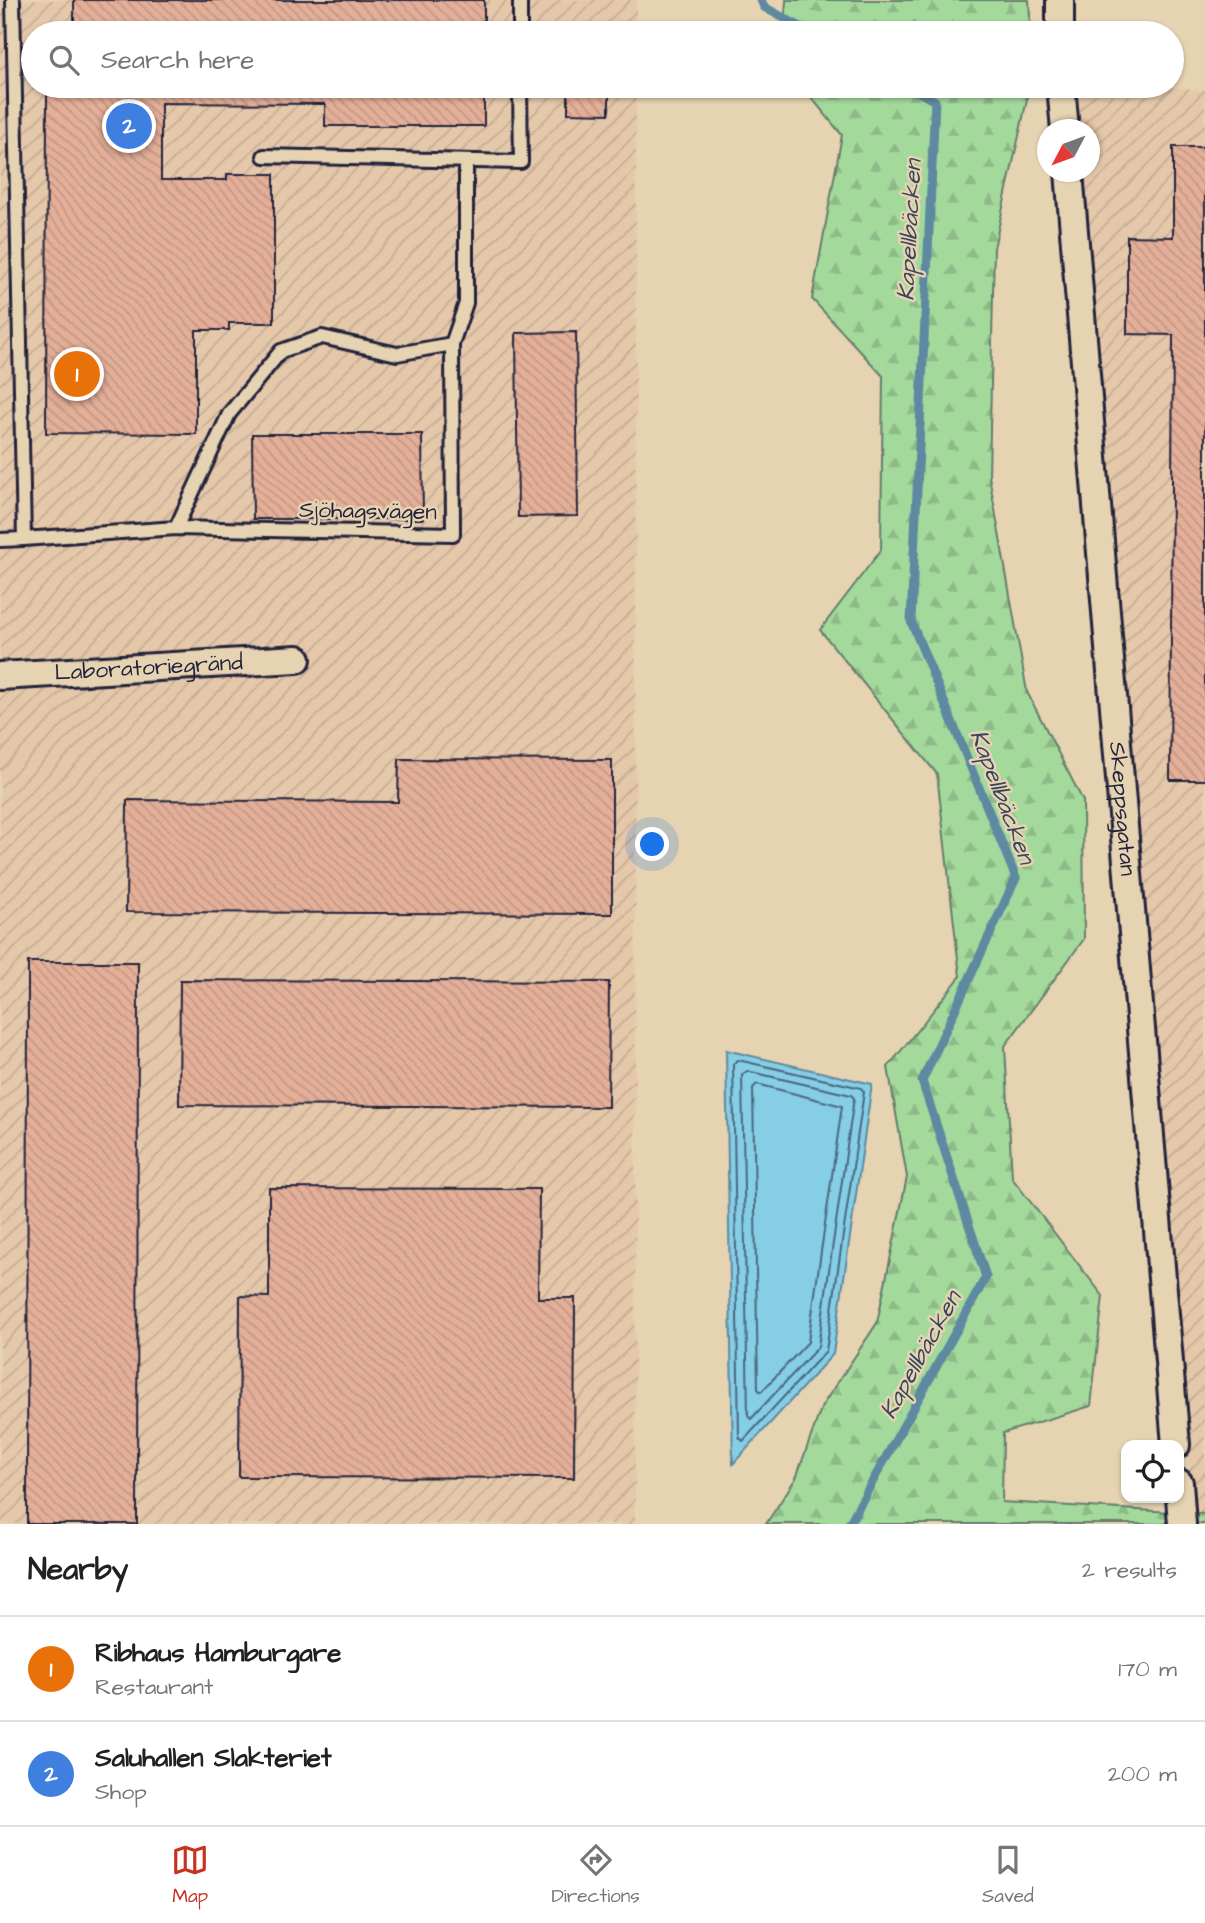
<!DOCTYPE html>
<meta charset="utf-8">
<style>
body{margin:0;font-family:"Architects Daughter",sans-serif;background:#f2f2f2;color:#202124}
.controls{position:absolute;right:21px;bottom:21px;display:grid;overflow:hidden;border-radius:14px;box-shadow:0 2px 5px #0004}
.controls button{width:63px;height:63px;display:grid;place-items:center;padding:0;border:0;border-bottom:2px solid #e0e0e0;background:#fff;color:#202124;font:35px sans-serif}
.compass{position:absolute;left:1037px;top:119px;width:63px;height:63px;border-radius:50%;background:#fff;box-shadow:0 2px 5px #0004;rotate:229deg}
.you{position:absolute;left:653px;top:845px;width:24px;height:24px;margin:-18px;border:5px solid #fff;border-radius:50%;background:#1a73e8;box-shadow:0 0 0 10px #1a73e833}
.badge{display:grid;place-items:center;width:46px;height:46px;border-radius:50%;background:#c8321e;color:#fff;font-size:23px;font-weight:700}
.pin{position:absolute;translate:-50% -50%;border:4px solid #fff;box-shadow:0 2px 7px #0006}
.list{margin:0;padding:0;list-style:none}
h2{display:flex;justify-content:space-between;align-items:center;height:91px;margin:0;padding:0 28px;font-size:30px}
h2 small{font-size:23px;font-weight:400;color:#757577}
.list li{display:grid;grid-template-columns:46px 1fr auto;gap:21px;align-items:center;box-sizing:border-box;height:105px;padding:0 28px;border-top:2px solid #e0e0e0}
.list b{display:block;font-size:26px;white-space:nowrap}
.list p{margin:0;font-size:23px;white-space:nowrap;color:#757577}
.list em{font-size:23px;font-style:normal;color:#757577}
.icon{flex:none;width:38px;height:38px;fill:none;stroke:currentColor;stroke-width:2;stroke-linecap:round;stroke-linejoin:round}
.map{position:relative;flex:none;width:1205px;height:1524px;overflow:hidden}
.search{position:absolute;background:#fff;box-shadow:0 2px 5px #0004;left:21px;right:21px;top:21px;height:77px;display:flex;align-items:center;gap:18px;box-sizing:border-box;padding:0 24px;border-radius:38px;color:#757577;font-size:26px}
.sheet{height:301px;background:#fff}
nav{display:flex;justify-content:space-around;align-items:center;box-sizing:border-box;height:98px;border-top:2px solid #e0e0e0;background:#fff;font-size:19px;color:#757577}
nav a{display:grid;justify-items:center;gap:4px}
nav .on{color:#c8321e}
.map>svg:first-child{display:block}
.industrial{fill:url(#industrial-furrows)}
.forest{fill:url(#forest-firs);stroke:#637e6c;stroke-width:2}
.water{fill:#85cee5;stroke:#5d89a1;stroke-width:2}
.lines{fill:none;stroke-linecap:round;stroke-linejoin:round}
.shore{stroke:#4a677f;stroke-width:2}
.stream{stroke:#5d89a1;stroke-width:9}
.building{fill:url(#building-back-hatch);stroke:#22223b;stroke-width:2}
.service-casing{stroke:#22223b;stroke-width:18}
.minor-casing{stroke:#22223b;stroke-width:32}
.service{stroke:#e6d3b1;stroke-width:12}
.minor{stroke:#e6d3b1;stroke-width:26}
.labels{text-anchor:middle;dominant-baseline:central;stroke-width:5;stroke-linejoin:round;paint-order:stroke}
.street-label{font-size:23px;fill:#22223b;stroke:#e6d3b1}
.water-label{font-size:24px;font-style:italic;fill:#36445d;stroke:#e6d3b1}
</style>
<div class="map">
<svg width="1205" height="1524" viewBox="0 0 1205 1524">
<defs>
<pattern id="industrial-furrows" width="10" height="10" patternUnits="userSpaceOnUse" patternTransform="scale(1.75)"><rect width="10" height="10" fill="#e5c8aa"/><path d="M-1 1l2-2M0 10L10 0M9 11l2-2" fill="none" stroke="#c4ac93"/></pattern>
<pattern id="forest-firs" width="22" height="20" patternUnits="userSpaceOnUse" patternTransform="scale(1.75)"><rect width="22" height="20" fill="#a4d99c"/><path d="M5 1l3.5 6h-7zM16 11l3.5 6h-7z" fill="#8dba87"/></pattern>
<pattern id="building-back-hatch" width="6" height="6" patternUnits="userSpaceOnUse" patternTransform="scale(1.75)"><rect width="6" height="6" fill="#e4af98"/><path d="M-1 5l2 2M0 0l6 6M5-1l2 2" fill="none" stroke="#c39684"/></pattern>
</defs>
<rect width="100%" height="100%" fill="#e6d3b1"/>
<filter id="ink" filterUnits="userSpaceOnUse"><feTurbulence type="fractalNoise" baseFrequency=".0143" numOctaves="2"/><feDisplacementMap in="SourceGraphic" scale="14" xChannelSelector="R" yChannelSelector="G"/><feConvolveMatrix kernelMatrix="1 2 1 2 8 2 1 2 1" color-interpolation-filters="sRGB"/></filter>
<g filter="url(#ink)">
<path class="industrial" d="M0 0H636V33H33V86H636L635 1524H0Z
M1070 86H1159L1205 90V1524H1194L1077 172H1090V130L1074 129Z"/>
<path class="forest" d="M786 0H1029L1031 33H784Z
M802 86H1030L994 248 989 476 1027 692 1083 801 1084 939 1005 1046 1012 1178 1103 1296 1091 1406 1003 1433 1002 1502 1205 1514V1524H766L796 1478 822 1406 877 1323 907 1177 888 1067 960 977 937 774 820 630 881 550 883 376 812 299 842 135Z"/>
<path class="water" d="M726 1050 872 1084 833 1354 733 1464Z"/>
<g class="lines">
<path class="shore" d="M738 1060 861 1088 864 1092 826 1351 743 1441 739 1437 733 1064Z
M747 1071 851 1095 854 1098 818 1347 751 1419 748 1415 742 1075Z
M757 1084 842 1106 808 1342 761 1392 758 1389 753 1088Z"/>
<path class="stream" d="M761 0 764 7 811 33
M849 1524 986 1277 922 1081 1016 878 911 621 935 101 908 86"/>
</g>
<path class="building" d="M74 0H484V33H74Z
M47 86H484V126H325V104L161 103V180H227V174H274V323H229V330H196V434L46 433Z
M568 86H609V114L568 113Z
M1173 147H1205V780H1170L1173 335 1127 334V236L1173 237Z
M576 332 578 516 518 517 516 333Z
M252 434H422L423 519H253Z
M399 759 612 760V914L126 912 127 800 398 802Z
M28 962H138L137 1524H27Z
M180 980 609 982 608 1107 179 1105Z
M269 1188 539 1189 538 1298H575L574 1478 239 1477 240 1296 269 1297Z"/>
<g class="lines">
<g class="service-casing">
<path id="service" d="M520 0V33
M264 156 521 162 520 86
M176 528 229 414 281 351 322 337 397 354 452 344
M24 539 176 528 453 534 452 344 466 303V162
M0 540 24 539 13 0"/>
</g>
<g class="minor-casing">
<g id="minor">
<path d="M1060 0V33"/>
<path d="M1061 86 1065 130"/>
<path id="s1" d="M1069 172 1176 1445"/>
<path id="s2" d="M0 676 297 659"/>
<path d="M1179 1483 1182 1524"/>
</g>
</g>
<use href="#service" class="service"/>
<use href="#minor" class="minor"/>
</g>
</g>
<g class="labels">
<g class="street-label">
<text transform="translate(368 511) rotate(1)">Sjöhagsvägen</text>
<text stroke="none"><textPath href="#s2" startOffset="149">Laboratoriegränd</textPath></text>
<text stroke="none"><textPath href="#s1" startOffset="639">Skeppsgatan</textPath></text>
</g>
<g class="water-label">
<text transform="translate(910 230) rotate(-87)">Kapellbäcken</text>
<text transform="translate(1002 797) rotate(69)">Kapellbäcken</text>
<text transform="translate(921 1355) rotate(-61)">Kapellbäcken</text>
</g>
</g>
</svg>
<div class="controls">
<button><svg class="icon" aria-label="locate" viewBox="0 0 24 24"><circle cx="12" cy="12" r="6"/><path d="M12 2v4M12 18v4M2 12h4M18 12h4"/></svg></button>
</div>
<svg class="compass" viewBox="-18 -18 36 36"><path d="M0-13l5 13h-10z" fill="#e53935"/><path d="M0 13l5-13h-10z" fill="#757577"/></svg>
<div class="you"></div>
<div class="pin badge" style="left:77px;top:374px;background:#e8710a">1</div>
<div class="pin badge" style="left:129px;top:126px;background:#3f7fe0">2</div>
<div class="search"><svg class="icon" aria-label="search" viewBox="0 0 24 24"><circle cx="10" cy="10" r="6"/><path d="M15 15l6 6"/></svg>Search here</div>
</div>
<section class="sheet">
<h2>Nearby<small>2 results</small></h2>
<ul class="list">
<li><span class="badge" style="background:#e8710a">1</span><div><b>Ribhaus Hamburgare</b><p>Restaurant</p></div><em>170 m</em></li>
<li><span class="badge" style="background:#3f7fe0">2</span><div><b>Saluhallen Slakteriet</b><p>Shop</p></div><em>200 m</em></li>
</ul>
</section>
<nav>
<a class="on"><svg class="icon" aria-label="map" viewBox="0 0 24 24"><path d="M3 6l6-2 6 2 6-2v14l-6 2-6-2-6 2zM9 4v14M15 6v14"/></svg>Map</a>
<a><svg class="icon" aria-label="directions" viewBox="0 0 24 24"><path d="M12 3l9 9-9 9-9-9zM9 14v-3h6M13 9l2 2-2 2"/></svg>Directions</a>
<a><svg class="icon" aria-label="saved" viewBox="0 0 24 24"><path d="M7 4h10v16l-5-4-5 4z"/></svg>Saved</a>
</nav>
